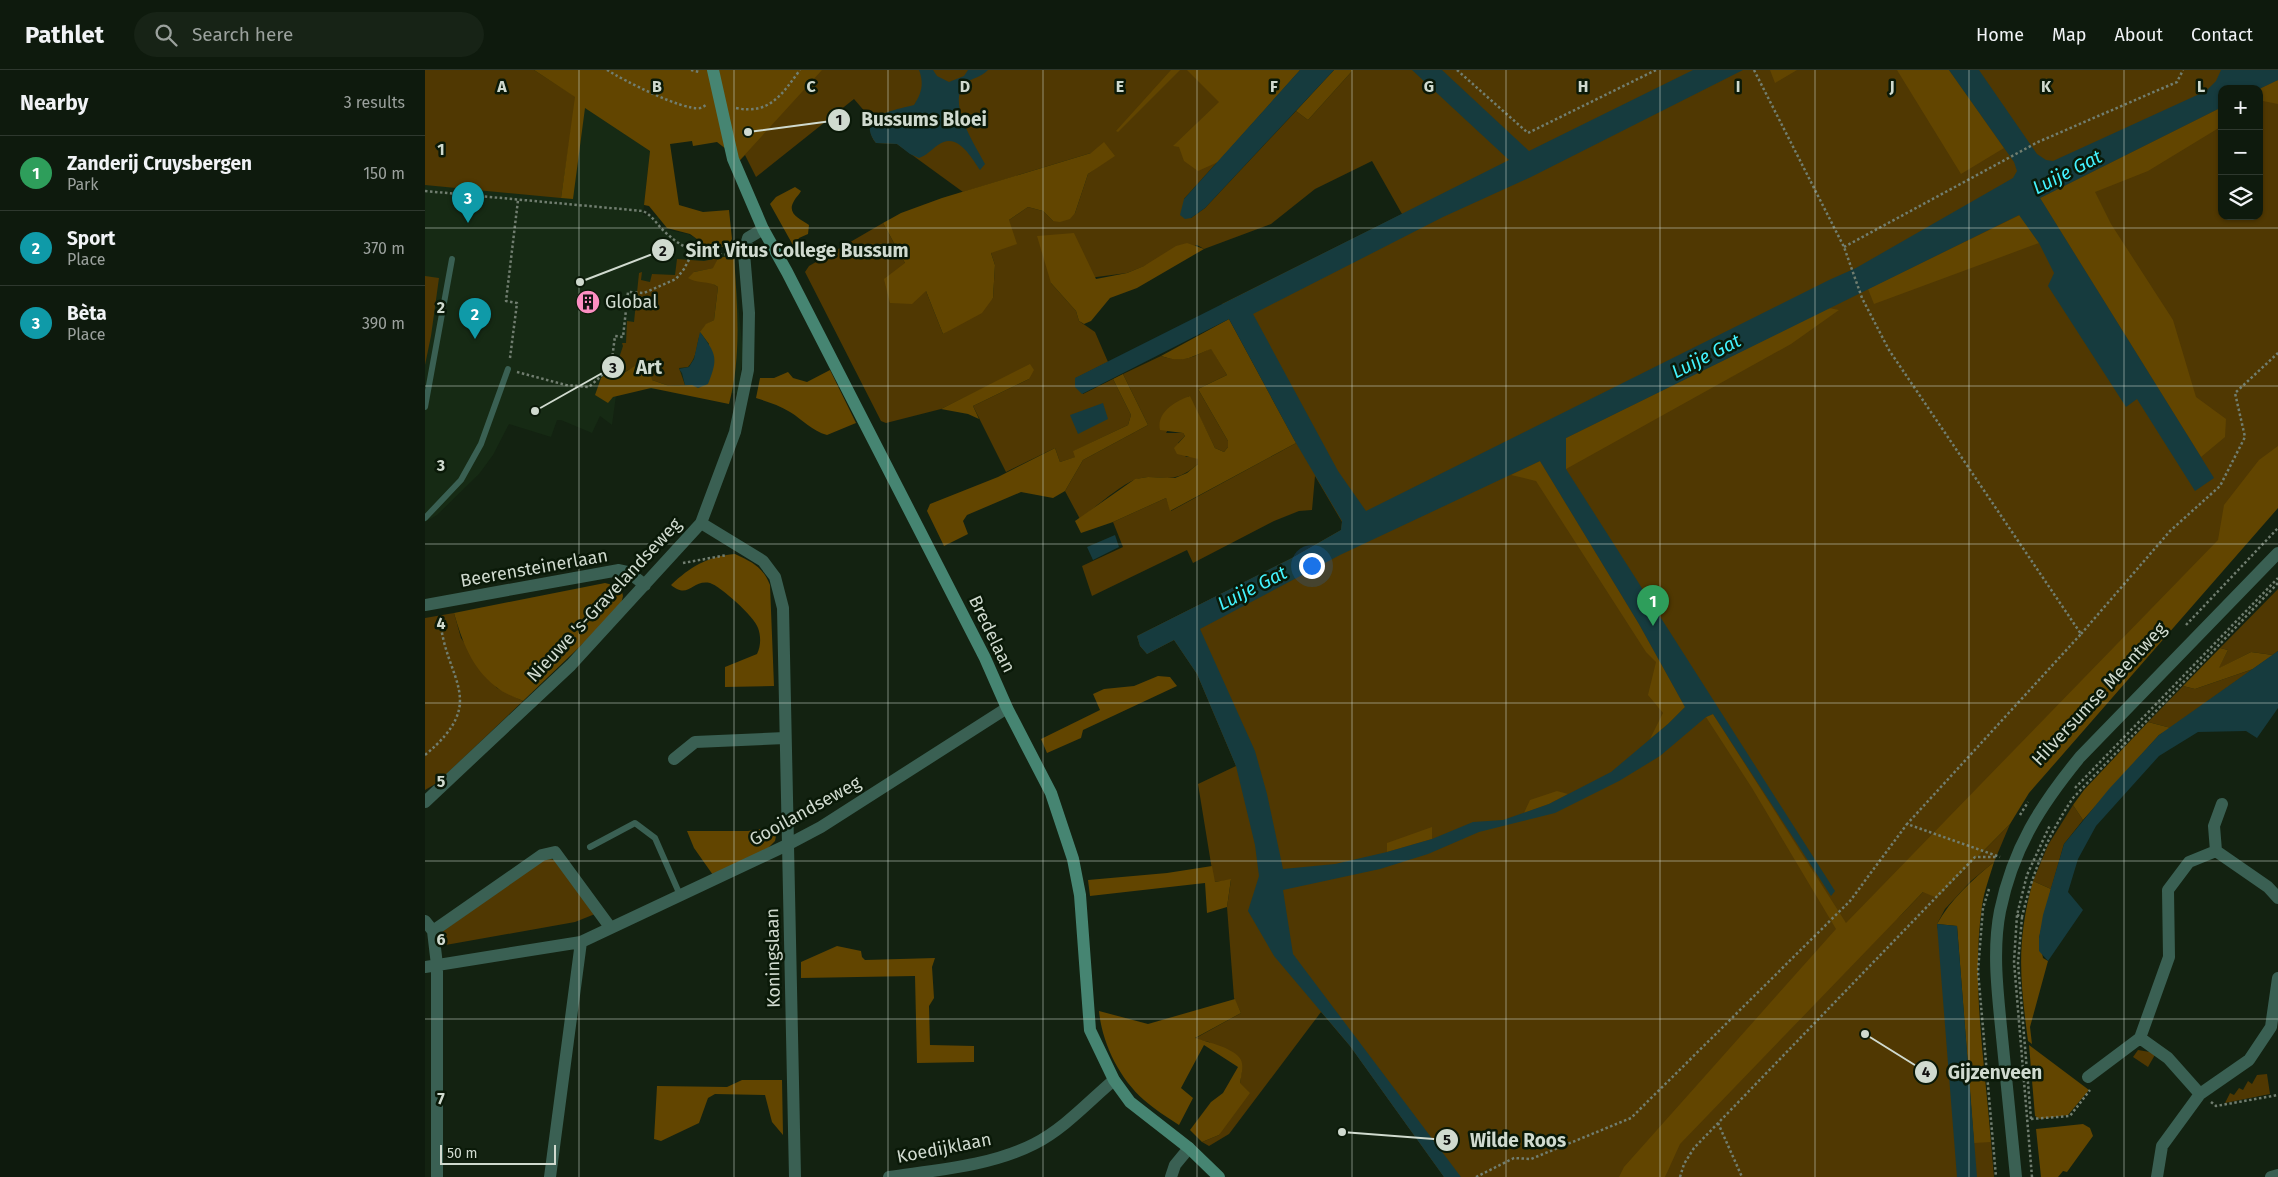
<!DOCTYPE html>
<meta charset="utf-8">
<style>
body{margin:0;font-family:"Fira Sans",sans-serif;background:#172316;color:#f1f3f6}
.controls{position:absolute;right:15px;top:15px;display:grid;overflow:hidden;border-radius:10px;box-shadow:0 1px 4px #0004}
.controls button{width:45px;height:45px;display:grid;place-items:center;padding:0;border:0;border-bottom:1px solid #2e382e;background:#0e1a0d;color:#f1f3f6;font:25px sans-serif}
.scale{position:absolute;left:15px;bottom:12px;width:116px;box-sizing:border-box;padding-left:5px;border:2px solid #d0dacf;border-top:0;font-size:14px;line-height:18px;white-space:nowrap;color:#d0dacf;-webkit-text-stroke:4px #0a1908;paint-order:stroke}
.you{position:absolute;left:886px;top:495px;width:18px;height:18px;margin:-12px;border:4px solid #fff;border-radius:50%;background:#1a73e8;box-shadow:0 0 0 8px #1a73e833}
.badge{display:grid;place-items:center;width:32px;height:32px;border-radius:50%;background:#0b8043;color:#fff;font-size:16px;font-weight:700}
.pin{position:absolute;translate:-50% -41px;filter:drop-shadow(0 1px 2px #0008)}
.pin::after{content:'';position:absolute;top:26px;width:18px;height:15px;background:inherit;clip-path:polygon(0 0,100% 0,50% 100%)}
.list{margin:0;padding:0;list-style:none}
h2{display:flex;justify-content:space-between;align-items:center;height:65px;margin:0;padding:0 20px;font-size:21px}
h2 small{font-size:16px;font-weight:400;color:#9ba19d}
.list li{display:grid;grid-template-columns:32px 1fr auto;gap:15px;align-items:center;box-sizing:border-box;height:75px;padding:0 20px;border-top:1px solid #2e382e}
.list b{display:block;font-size:19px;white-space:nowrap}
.list p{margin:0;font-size:16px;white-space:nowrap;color:#9ba19d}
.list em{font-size:16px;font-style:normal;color:#9ba19d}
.icon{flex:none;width:28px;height:28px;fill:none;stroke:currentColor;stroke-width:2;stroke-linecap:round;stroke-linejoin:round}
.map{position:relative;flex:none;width:1853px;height:1107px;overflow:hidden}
header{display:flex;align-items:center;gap:30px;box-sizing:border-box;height:70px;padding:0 25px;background:#0e1a0d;border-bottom:1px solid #2e382e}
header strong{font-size:24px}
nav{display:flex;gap:28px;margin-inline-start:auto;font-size:18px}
.search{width:350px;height:45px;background:#172316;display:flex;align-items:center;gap:12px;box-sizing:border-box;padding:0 18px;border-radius:28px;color:#9ba19d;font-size:19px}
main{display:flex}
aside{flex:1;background:#0e1a0d}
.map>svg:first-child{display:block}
.built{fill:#162a14}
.green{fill:#503802;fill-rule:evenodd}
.forest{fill:#624500}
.water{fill:#163b3e;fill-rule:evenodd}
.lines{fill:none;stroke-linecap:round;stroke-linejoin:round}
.path{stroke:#717e70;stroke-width:2.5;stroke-dasharray:2.5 2.5;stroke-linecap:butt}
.service{stroke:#3a6053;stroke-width:6}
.minor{stroke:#3a6053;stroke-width:12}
.tertiary{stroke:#3a6053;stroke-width:12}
.secondary{stroke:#468572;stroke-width:12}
.grid{fill:none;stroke:#d0dacf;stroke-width:1;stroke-opacity:0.55}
.labels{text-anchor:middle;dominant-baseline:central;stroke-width:5;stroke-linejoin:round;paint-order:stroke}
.poi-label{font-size:18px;fill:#d0dacf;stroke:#0a1908;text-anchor:start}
.street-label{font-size:18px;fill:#d0dacf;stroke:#0a1908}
.water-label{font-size:19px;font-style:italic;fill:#43f2fd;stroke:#0a1908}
.grid-label{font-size:16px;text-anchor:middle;font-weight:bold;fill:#d0dacf;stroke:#0a1908;stroke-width:5;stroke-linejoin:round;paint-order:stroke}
.leader{fill:none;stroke:#d0dacf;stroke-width:2}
.callout-dot{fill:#d0dacf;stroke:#0a1908;stroke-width:2}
.mark-label{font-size:15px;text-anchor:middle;font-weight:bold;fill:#111}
.callout-label{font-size:19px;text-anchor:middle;font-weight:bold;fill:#d0dacf;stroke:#0a1908;stroke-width:5;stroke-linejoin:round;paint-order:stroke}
</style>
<header>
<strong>Pathlet</strong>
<div class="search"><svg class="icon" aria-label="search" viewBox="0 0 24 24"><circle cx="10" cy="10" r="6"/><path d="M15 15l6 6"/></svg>Search here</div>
<nav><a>Home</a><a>Map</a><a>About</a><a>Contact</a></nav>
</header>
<main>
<aside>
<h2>Nearby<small>3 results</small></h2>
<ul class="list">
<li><span class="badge" style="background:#2e9e5b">1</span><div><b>Zanderij Cruysbergen</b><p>Park</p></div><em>150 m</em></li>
<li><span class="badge" style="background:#0f9aa8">2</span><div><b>Sport</b><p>Place</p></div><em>370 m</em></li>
<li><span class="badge" style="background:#0f9aa8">3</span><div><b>Bèta</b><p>Place</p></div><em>390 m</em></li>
</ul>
</aside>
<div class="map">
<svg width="1853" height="1107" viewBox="0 0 1853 1107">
<rect width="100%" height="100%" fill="#132211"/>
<path class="built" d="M0 0H109L225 81 218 145 234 147V158L263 164 273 169 289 184 308 182 318 283 313 324 291 321 192 318 187 355 175 346 167 363 136 350H132L126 367 84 354 68 385 54 404 12 445 0 452Z"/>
<path class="green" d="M0 0H109L151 27 136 128 0 115Z
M290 0H875L759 129 766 148 780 138 871 41 883 50 928 0H1853V420L1472 849 1499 821 1512 828 1585 754 1569 792 1546 811 1520 839 1512 854 1549 1072H1566L1569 1107H1019L925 976 896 942 804 1064 784 1076 777 1072 794 1065 815 1013 817 999 784 972 769 969 816 943 809 928 802 837 806 810 789 812 773 714 811 696 772 604 749 570 722 584 715 576 712 566 867 488 916 460 917 452 890 406 887 440 874 441 849 451 768 493 762 480 667 526 657 496 698 477 688 452 741 428 746 441 871 373 797 234 977 144 947 91 890 119 846 154 779 179 772 175 702 203 626 213 651 241 654 251 670 262 683 292 651 308 658 324 688 309 706 345 703 355 649 381 651 387 635 392 630 378 581 402 548 336 604 309 605 295 516 339 461 353 456 351 380 202 384 196 458 153 480 193 501 221 518 264 568 228 570 195 566 183 584 150 603 137 618 141 628 151 650 143 663 104 679 92 666 83 538 122 472 74 451 73C445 66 444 59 448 51L429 29 331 107 320 85 315 90ZM1797 19H1834V146H1797Z
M293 188 289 198 269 202 293 217 289 250C266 261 278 281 263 297L254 298 260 315 244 316 227 310 226 299C208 291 205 304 188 304V291H193L198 276 197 273H201L202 251 209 252 214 203 217 202 216 210 225 212 227 204 250 205 252 189 279 191Z
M0 206 14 208 6 266 0 295Z
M786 278 802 305 773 319 803 371V377L799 382 790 378 764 326 741 363H758L760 366 753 373 761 387H770L774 389 773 394C746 417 740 403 712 409 699 412 667 440 655 449L640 421 658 390 723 355 698 304 736 286C757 293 767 288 786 278Z
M1853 519V581L1848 585 1826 582 1793 599 1803 580 1795 578Z
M29 543 36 568 72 618 98 631 12 713 0 720V548Z
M1828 599 1746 658 1723 652 1758 616 1770 619Z
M1648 735 1658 750 1639 774 1626 819 1608 811 1623 775Z
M121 787 129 790 170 844 150 852 15 876 14 864Z
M1713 980 1731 983 1723 997 1708 987Z
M1842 1004 1845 1024 1800 1033 1805 1023 1809 1025 1814 1018 1818 1020 1823 1011 1827 1014 1832 1005Z"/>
<path class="forest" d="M109 0H397L315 90 292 72 268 76 267 71 245 74 254 135 278 142 304 140 307 169 304 174 299 177H283L265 164 242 158 224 136 219 135 225 81 160 38 148 129 136 128 150 27Z
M746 0H755L693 62 691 61Z
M762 0H875L793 92 773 101 759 91 754 77 748 76 794 32Z
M909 0H928L883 50 871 41Z
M1345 0H1372L1350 13Z
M1472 0H1524L1579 78 1536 104Z
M1853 10V34L1838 31 1834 34V19Z
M1797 37V56L1723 101 1670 122 1686 154 1748 250 1771 327 1801 349 1800 367 1776 387 1615 128Z
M679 72 690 86 663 104 650 143 645 149 635 152 628 151 618 141 603 137 584 150 592 174 566 183 570 195 568 228 557 243 518 264 501 221 487 234 465 233 459 209 480 193 458 153 476 143 517 128 666 83Z
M370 117 376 121C374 125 371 127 369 131 361 144 376 149 384 155L383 164 374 168 369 177 345 134 351 127Z
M1595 145 1614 173 1449 234 1443 219Z
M649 163 671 209 702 203 719 196 751 176 762 173 779 179 712 218 685 228 666 251 659 254 654 251 651 241 626 213 612 166Z
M309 185C312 234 317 286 304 334L226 318 188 327 183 333 170 325 176 308 181 304H197L210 296 226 299 227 310 244 316 268 315 284 274 275 262 281 254 289 250 293 217C284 210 272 214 263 208L269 202 288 198 293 188Z
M1404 238 1414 240 1366 274 1141 399V368Z
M804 249 871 373 745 441 741 428 688 452 656 463 650 451 710 409 723 407 750 408 762 403 773 394V389L752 384 749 378 760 366 758 363 735 360C731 343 750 331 765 326L790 378 799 382 803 377V371L773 319 802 305 786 279C765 287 759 294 736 286Z
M605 294 609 300 604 309 548 336 554 349 543 344 516 339Z
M405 300 431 353 402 365C387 361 378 350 365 342 354 335 343 332 331 328L335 308H349L363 302 368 308 382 312Z
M698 304 723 355 658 390 640 421 628 428 596 422 542 445 538 451 543 464 519 476 502 441 505 434 573 407 630 378 635 392 650 387 648 381 703 355 706 345 688 309Z
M1853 376V438L1604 723 1585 754 1512 828 1498 822 1255 1074 1240 1107H1194L1199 1097 1411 859 1327 718 1281 647 1288 644 1421 853 1793 470 1799 435 1834 390Z
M1115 391 1214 554 1260 637 1243 654 1225 669 1238 643 1223 625 1231 592 1221 582 1111 411 1086 405Z
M310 484C327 492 338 497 345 515L349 616 300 617V597L332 584C336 576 336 566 333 558 330 547 295 516 285 513 267 509 264 530 246 515 265 497 283 486 310 484Z
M180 513 196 517 198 526 195 538 98 631C89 627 78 623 70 616 47 598 37 571 29 543Z
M1795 578 1803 580 1794 598 1826 582 1848 585 1828 599 1770 619 1758 616Z
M733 606 745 607 752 616 658 660 656 668 622 683 616 669 675 640 668 624 679 619 709 616Z
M1723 652 1746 658 1734 665 1658 750 1648 735 1659 720Z
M1132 721 1143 724 1124 734 1099 743 1105 730Z
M353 756 350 771 343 778 288 805 269 778 262 761H323Z
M1007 757V769L962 782V773Z
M1569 792C1565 806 1559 821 1557 836 1546 913 1560 994 1566 1072L1549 1073 1532 856 1512 854C1526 829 1547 810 1569 792Z
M787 796 790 812 806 809 802 837 782 843 780 813 665 826 663 810 742 803Z
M1608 811 1626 819 1614 868 1618 888 1623 891 1605 957 1607 974 1603 971C1595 910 1591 872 1608 811Z
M412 876 436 881 437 887 440 890 510 888 507 897 509 928 504 936 505 975 549 976V992L492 993 490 906 376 908V892Z
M810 929 816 943 770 968C782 972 810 978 816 990 819 997 816 1006 815 1013L825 1023 794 1065 777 1072 765 1060 786 1032 798 1023 813 997 779 975 756 1018 768 1028 754 1055C742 1047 729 1039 719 1030 694 1008 677 973 674 941L723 954Z
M1604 975 1664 1020 1643 1045 1615 1049 1610 1046Z
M317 1010H357L358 1065 347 1052 340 1025 290 1024 283 1028 274 1053 236 1071 229 1069 232 1016 302 1017Z
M1658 1054 1665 1058 1668 1066 1642 1102 1638 1101 1633 1107H1616L1611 1059Z"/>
<path class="water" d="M494 0H508L512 6 524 12 539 6 543 0H563C557 7 546 8 540 14 521 33 551 76 560 94L555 100C546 87 532 61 513 75 506 80 502 85 494 88L485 84 472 74 451 73C429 45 471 40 489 35 497 23 499 13 494 0Z
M875 0H909L780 138 766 148 760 149 755 145 759 129Z
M987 0H1017L1104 81 1268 0H1318L1106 107 1018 147 828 244 913 401 941 441 1404 210 1431 198 1588 108 1592 101 1589 92 1524 0H1554L1612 84 1621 90 1628 91 1781 21 1791 11 1796 0H1853V10L1834 19H1797V37L1615 128 1789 408 1770 421 1712 329 1701 337 1623 216 1629 203 1614 173 1594 145 1141 368V399L1410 821 1406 826 1288 644 1281 647 1235 686 1194 711 1130 743 1054 762 1003 784 955 799 858 820 868 884 1036 1107H1019L925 976 849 886 823 841 834 806 830 775 811 696 772 604 749 570 722 584 715 576 712 566 867 488 916 460 917 451 871 373 804 249 657 324 650 317V308L1084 90ZM1115 391 1214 554 1260 637 1243 654 1186 702 1124 734 1078 750 1048 752 1007 769 962 782 910 794 858 799 842 724 830 681 775 559 915 485Z
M275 262C292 285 293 288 283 314L273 318 267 315H260L257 303 254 299 264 297 269 289Z
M678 333 683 349 653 364 645 345Z
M690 465 694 477 668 490 662 477Z
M1853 581V638L1832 668 1821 661 1773 662 1734 686 1671 756 1653 789 1643 822 1658 840 1623 891 1614 881V868L1618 845 1639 774 1684 719 1734 665Z
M1512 854 1532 856 1552 1107H1532Z"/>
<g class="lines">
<path class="path" d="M182 0C198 10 258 41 275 38 278 37 280 36 282 34
M266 0 274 2
M1032 0 1103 63 1231 0
M1329 0 1419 177 1437 228 1464 280 1656 564 1482 754 1575 787
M311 38C345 45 357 24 375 0
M0 121 218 141C228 146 233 156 241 163 262 182 277 185 305 184
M1419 177 1613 72 1752 12 1758 0
M85 288 92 233 81 231 93 130
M92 302 141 315 164 317 186 297 190 266 198 267 203 222 219 223 251 209 259 199 269 180
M258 493 302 485
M1761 555 1853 458
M1656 564 1745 461 1795 416 1820 367 1810 323 1853 283
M0 685C66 630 19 610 15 547
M1650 718 1853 508
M1595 745 1603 732
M1564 819 1558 838 1553 901 1571 1107
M1592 845 1597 847C1608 801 1622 767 1648 728L1853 513
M1597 847 1593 893 1606 1049
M1786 1032 1791 1036 1853 1025
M1606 1049 1645 1046 1665 1020
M1293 1053 1317 1107
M1051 1107 1089 1088 1106 1089 1206 1048 1425 831 1482 754
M1255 1107 1259 1094 1269 1078 1550 787H1571
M1607 1107 1589 892 1592 845 1602 805 1625 755"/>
<path class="service" d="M0 337 27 189
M0 448 36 410 56 374 83 299
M165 777 210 753 230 768 255 825"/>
<path class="minor" d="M276 453 338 491 350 507 358 538 370 1107
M0 535 194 500 203 502 220 515
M249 689 270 672 360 668
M0 732 146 595 276 453 310 362 323 300 324 243 319 183 323 168 338 159
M1791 781 1789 756 1797 734
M0 851 8 861 12 895V1107
M8 861 117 785 130 782 185 857
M0 897 156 872 362 775 396 757 582 638
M1715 968 1743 988 1775 1024
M1663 1007 1715 968 1744 887 1743 820 1764 792 1791 781 1843 817 1853 828
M125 1107 156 872
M464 1107C512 1100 566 1096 609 1074 639 1059 664 1031 689 1010
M746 1107 750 1095 764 1078
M1732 1107 1737 1076 1775 1024 1824 990 1846 957 1853 908
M1846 1107 1853 1105"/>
<path class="tertiary" d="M1591 1107C1586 1060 1582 1013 1577 967 1573 925 1567 882 1575 841 1588 778 1615 736 1655 687L1853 483"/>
<path class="secondary" d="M288 0 308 89 338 159 362 202 560 588 582 638 626 723 648 789 655 825 665 960 689 1010 705 1032 764 1078 794 1107"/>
</g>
<path class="grid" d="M154 0V1107M309 0V1107M463 0V1107M618 0V1107M772 0V1107M927 0V1107M1081 0V1107M1235 0V1107M1390 0V1107M1544 0V1107M1699 0V1107M0 158H1853M0 316H1853M0 474H1853M0 633H1853M0 791H1853M0 949H1853"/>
<defs>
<g id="building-disc" transform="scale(1.25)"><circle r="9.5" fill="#fc8fc2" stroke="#0a1908"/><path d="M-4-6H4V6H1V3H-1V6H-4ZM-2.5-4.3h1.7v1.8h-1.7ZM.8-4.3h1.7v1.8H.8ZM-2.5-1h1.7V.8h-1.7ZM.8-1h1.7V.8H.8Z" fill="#111"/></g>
</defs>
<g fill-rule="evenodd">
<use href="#building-disc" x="163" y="232"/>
</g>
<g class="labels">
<g class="poi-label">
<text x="180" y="232">Global</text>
</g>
<g class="street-label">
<text transform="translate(109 498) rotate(-10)">Beerensteinerlaan</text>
<text transform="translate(179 530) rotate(-47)">Nieuwe 's-Gravelandseweg</text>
<text transform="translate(567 564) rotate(64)">Bredelaan</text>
<text transform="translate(1674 624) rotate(-47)">Hilversumse Meentweg</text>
<text transform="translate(380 741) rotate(-29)">Gooilandseweg</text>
<text transform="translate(348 888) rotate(-91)">Koningslaan</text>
<text transform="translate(519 1078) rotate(-11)">Koedijklaan</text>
</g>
<g class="water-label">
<text transform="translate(1642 102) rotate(-27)">Luije Gat</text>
<text transform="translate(1281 286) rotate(-27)">Luije Gat</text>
<text transform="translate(827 518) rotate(-27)">Luije Gat</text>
</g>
</g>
<g class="grid-label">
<text x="77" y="22">A</text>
<text x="232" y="22">B</text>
<text x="386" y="22">C</text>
<text x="540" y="22">D</text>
<text x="695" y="22">E</text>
<text x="849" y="22">F</text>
<text x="1004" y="22">G</text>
<text x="1158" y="22">H</text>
<text x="1313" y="22">I</text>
<text x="1467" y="22">J</text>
<text x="1621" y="22">K</text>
<text x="1776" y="22">L</text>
<text x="16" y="85">1</text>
<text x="16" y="243">2</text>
<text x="16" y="401">3</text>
<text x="16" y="559">4</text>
<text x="16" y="717">5</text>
<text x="16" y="875">6</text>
<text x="16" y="1034">7</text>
</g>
<path class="leader" d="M323 62L414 50M155 212L238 180M110 341L188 297M1440 964L1501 1002M917 1062L1022 1070"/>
<g class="callout-dot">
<circle cx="323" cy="62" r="5"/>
<circle cx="155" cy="212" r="5"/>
<circle cx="110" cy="341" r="5"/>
<circle cx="1440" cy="964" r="5"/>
<circle cx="917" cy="1062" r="5"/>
<circle cx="414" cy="50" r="12"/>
<circle cx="238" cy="180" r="12"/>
<circle cx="188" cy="297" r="12"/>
<circle cx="1501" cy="1002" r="12"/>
<circle cx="1022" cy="1070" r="12"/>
</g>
<g class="mark-label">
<text x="414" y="55">1</text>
<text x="238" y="186">2</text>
<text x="188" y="303">3</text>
<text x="1501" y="1007">4</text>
<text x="1022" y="1075">5</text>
</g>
<g class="callout-label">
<text x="499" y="56">Bussums Bloei</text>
<text x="372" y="187">Sint Vitus College Bussum</text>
<text x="224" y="304">Art</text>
<text x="1570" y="1009">Gijzenveen</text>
<text x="1093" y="1077">Wilde Roos</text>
</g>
</svg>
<div class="controls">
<button>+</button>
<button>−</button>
<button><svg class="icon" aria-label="layers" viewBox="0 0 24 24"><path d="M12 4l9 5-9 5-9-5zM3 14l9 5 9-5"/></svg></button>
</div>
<div class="scale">50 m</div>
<div class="you"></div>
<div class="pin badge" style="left:1228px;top:556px;background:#2e9e5b">1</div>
<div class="pin badge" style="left:50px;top:269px;background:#0f9aa8">2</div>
<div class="pin badge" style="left:43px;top:153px;background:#0f9aa8">3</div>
</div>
</main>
